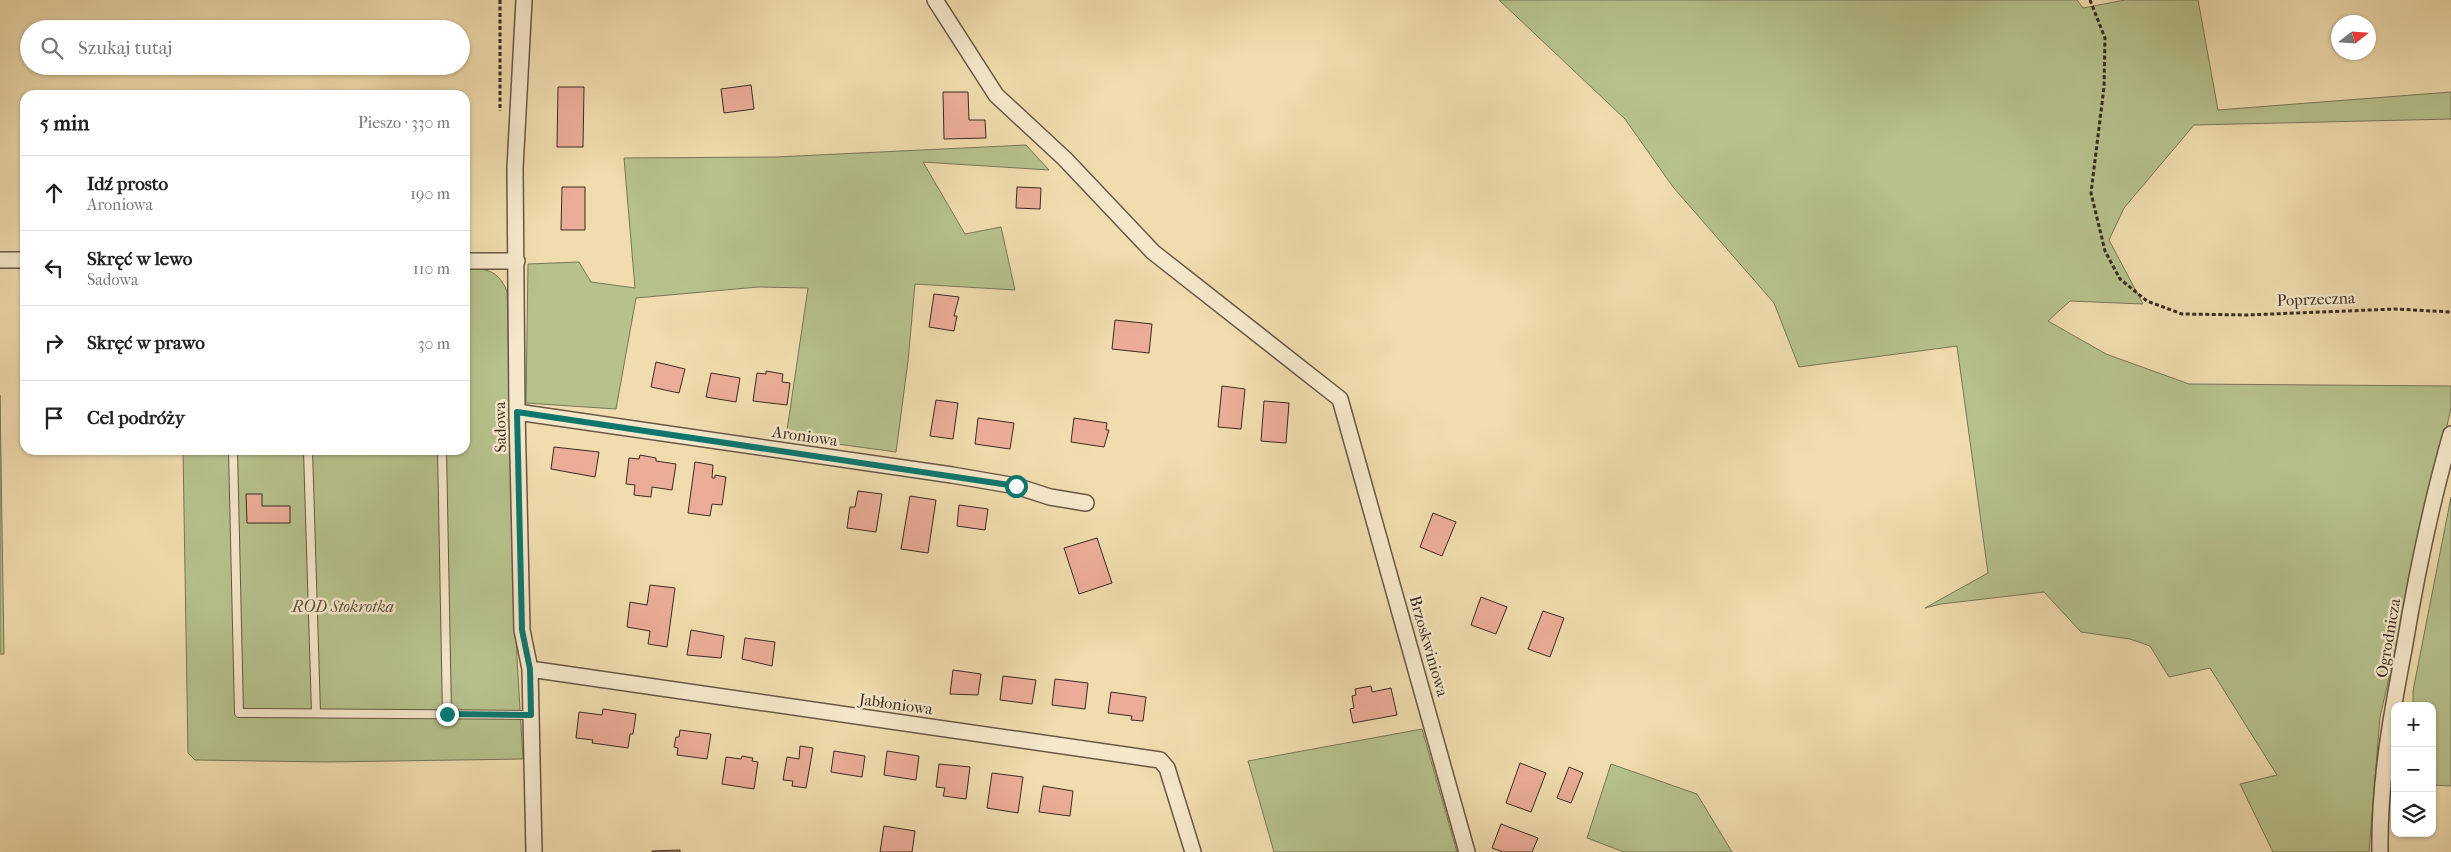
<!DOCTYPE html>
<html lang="pl">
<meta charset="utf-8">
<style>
body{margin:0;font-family:"IM FELL French Canon",serif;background:#f6f6f6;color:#222}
.controls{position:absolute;right:15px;bottom:15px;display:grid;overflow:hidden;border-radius:10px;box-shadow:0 1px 4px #0004}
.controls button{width:45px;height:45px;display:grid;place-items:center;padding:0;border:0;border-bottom:1px solid #e0e0e0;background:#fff;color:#222;font:25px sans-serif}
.compass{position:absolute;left:2331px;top:15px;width:45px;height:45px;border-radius:50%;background:#fff;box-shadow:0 1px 4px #0004;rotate:73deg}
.stop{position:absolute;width:15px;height:15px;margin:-11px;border:4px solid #0f766e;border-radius:50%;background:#fff}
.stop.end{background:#0f766e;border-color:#fff;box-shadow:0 1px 5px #0008}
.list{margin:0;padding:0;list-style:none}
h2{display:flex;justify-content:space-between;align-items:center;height:65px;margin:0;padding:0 20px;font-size:21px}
h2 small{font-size:16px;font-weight:400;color:#767676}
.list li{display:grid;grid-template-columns:32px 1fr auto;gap:15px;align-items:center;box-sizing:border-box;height:75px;padding:0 20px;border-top:1px solid #e0e0e0}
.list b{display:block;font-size:19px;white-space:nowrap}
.list p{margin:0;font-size:16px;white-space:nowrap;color:#767676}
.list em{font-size:16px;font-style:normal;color:#767676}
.icon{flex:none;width:28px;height:28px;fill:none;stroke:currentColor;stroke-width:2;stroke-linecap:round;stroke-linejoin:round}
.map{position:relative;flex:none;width:2451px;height:852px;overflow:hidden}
.search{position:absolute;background:#fff;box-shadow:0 1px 4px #0004;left:20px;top:20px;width:450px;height:55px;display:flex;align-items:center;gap:12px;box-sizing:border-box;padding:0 18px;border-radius:28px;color:#767676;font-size:19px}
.panel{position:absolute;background:#fff;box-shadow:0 1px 4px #0004;left:20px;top:90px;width:450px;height:365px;border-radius:15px}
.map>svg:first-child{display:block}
.green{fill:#b6c18c;stroke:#787657}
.building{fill:#ebad97;stroke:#3a2b22}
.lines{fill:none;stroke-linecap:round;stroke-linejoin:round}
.service-casing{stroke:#685745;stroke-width:10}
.minor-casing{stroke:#685745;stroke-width:18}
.path{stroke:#3a2b22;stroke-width:3;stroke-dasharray:4 2.5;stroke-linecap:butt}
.service{stroke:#f5e8ca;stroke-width:8}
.minor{stroke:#f5e8ca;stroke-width:15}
.route{stroke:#0f766e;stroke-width:6}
.labels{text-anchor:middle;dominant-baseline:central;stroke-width:5;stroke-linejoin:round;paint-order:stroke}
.street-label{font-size:16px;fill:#3a2b22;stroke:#f5e8ca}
.park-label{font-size:16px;font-style:italic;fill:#59503c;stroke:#f5e8ca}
</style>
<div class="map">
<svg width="2451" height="852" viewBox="0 0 2451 852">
<rect width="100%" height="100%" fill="#f0dcae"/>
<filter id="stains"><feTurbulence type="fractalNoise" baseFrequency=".004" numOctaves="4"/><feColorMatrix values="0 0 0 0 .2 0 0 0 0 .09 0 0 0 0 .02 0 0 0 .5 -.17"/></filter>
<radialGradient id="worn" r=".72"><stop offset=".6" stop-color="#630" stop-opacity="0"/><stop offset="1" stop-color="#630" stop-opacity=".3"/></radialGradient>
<path class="green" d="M1499 0H2077L2083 8 2125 0H2198L2218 110 2451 92V119L2194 125 2124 208 2109 240 2143 304 2070 301 2048 321 2106 354 2189 384 2451 386V408L2380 717 2369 852H2273L2240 784 2277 775 2210 668 2169 677 2150 646 2130 639 2081 632 2044 592 1941 604 1925 608 1988 573 1957 346 1799 367 1774 303 1673 187 1625 119Z
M1026 145 1049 170 923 162 965 234 1001 227 1015 290 915 284 908 361 896 452 786 437 808 288 758 287 636 298 616 409 526 403 528 264 579 262 591 282 635 288 624 158 776 157Z
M465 269C487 269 497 269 507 291L517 659 523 759 327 762 195 760 188 753 183 450H465Z
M0 395 4 654H0Z
M2451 497V786L2432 785V706H2413V691Z
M1422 729 1457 852H1274L1248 761Z
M1611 764 1697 794 1732 852H1624L1587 838Z"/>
<path class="building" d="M751 85 754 109 724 113 721 89Z
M558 87H584L583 147H557Z
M943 92H968L969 120H985L986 138 944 139Z
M562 187H585V230H561Z
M1017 187 1041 188 1040 209 1016 208Z
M934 294 959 297 954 316H957L954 331 929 327Z
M1115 320 1152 324 1149 353 1112 349Z
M656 362 685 369 679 393 651 387Z
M766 371 783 374 782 382 790 383 787 405 753 401 757 373 766 374Z
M711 373 740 378 736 402 706 397Z
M1222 386 1245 389 1241 429 1218 427Z
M936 400 958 403 953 439 930 436Z
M1264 401 1289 403 1286 443 1261 441Z
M978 418 1014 423 1010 449 975 444Z
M1074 418 1107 423 1106 430H1109L1104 447 1071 442Z
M554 447 599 452 595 477 551 469Z
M640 455 656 458V461L676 464 672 490 652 487 651 497 634 495 635 485 626 484 629 458 639 459Z
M695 462 713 465 712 478H715V475L726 477 722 505 712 504 710 516 688 513Z
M858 491 882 494 876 532 847 528 850 507H855Z
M246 494H262V506H290V523H247Z
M910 496 936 500 928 553 901 549Z
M959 505 988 509 985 530 957 526Z
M1433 513 1456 522 1442 556 1420 547Z
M1097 538 1112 583 1079 594 1064 548Z
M650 585 675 588 667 647 648 644 650 631 627 627 630 602 647 605Z
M1481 597 1507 607 1496 634 1471 625Z
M1543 611 1564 618 1550 657 1528 649Z
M691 630 724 636 721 658 687 655Z
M745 638 775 642 772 666 742 659Z
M953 670 981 674 978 695 950 694Z
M1003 676 1036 680 1032 704 1000 700Z
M1055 679 1088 683 1085 709 1052 705Z
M1371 686 1372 692 1391 688 1397 715 1353 723 1350 709 1354 708 1352 696 1356 695 1355 689Z
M1111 692 1146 697 1143 721 1131 720 1132 716 1108 713Z
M603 709 636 714 633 734H630L628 748 592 743 593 740 576 738 579 712 602 715Z
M680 730 711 734 707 759 677 755 678 748 674 747 676 737H679Z
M800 746 813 748 806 788 792 786 793 781 783 780 787 757 799 759Z
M834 751 865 756 862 777 831 772Z
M887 751 919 756 916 780 884 775Z
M742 756 753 758 752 761 758 762 754 789 722 784 726 757 741 759Z
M1520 763 1546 773 1531 812 1506 803Z
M939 764 970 767 966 799 943 796 945 788 936 787Z
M1569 767 1583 773 1571 803 1557 798Z
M992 773 1023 777 1018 813 987 808Z
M1043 786 1073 791 1070 816 1039 812Z
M1501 824 1538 838 1532 852H1503L1492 848Z
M884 826 915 831 912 852H880Z
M680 850V852H652V851Z"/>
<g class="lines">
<g class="service-casing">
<path id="service" d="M233 450 239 713 531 715
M308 450 316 713
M442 450 447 714"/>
</g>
<g class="minor-casing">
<path id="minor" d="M524 0 515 168 517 412 522 630 530 669 534 852
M935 0 996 95 1065 159 1153 252 1340 399 1467 852
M0 260H25
M465 261H517
M517 412 952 475 1016 486 1050 497 1086 503
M530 669 1160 760 1167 768 1193 852
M2380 852C2379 783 2391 717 2404 649 2416 577 2431 504 2451 434"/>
</g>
<path class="path" d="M500 0V111
M2090 0 2105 38 2104 87 2091 193 2105 251 2120 279 2147 301 2182 314 2247 315 2395 309 2451 312"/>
<use href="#service" class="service"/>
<use href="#minor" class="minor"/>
</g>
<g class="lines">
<path class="route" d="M447 714 531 715 530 669 522 630 517 412 1016 486"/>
</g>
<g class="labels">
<g class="street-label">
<text transform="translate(2316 299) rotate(-2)">Poprzeczna</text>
<text transform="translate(500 427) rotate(-91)">Sadowa</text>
<text transform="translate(805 436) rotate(8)">Aroniowa</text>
<text transform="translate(2388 638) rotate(-80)">Ogrodnicza</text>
<text transform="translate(1429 646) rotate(74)">Brzoskwiniowa</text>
<text transform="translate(896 704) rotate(8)">Jabłoniowa</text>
</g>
<g class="park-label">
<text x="343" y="606">ROD Stokrotka</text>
</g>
</g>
<rect width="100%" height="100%" filter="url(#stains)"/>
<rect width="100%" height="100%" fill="url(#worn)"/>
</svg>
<div class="controls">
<button>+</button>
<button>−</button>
<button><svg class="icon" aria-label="layers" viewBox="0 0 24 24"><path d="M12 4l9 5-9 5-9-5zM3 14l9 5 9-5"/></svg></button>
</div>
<svg class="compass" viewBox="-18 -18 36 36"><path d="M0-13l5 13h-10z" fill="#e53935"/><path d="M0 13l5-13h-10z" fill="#767676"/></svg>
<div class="stop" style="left:1016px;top:486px"></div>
<div class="stop end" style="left:447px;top:714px"></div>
<div class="search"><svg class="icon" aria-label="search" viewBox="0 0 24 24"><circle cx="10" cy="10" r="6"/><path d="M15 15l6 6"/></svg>Szukaj tutaj</div>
<section class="panel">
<h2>5 min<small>Pieszo · 330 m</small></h2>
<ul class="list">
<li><svg class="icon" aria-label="ahead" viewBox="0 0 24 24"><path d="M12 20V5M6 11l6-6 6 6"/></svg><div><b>Idź prosto</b><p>Aroniowa</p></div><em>190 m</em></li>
<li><svg class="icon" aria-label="left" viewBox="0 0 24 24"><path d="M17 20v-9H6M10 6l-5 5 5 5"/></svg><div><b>Skręć w lewo</b><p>Sadowa</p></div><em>110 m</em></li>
<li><svg class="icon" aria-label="right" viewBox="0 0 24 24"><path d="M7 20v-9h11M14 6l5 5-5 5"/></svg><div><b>Skręć w prawo</b></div><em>30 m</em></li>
<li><svg class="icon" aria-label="arrive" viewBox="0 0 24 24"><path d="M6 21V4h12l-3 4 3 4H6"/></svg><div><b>Cel podróży</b></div></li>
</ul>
</section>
</div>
